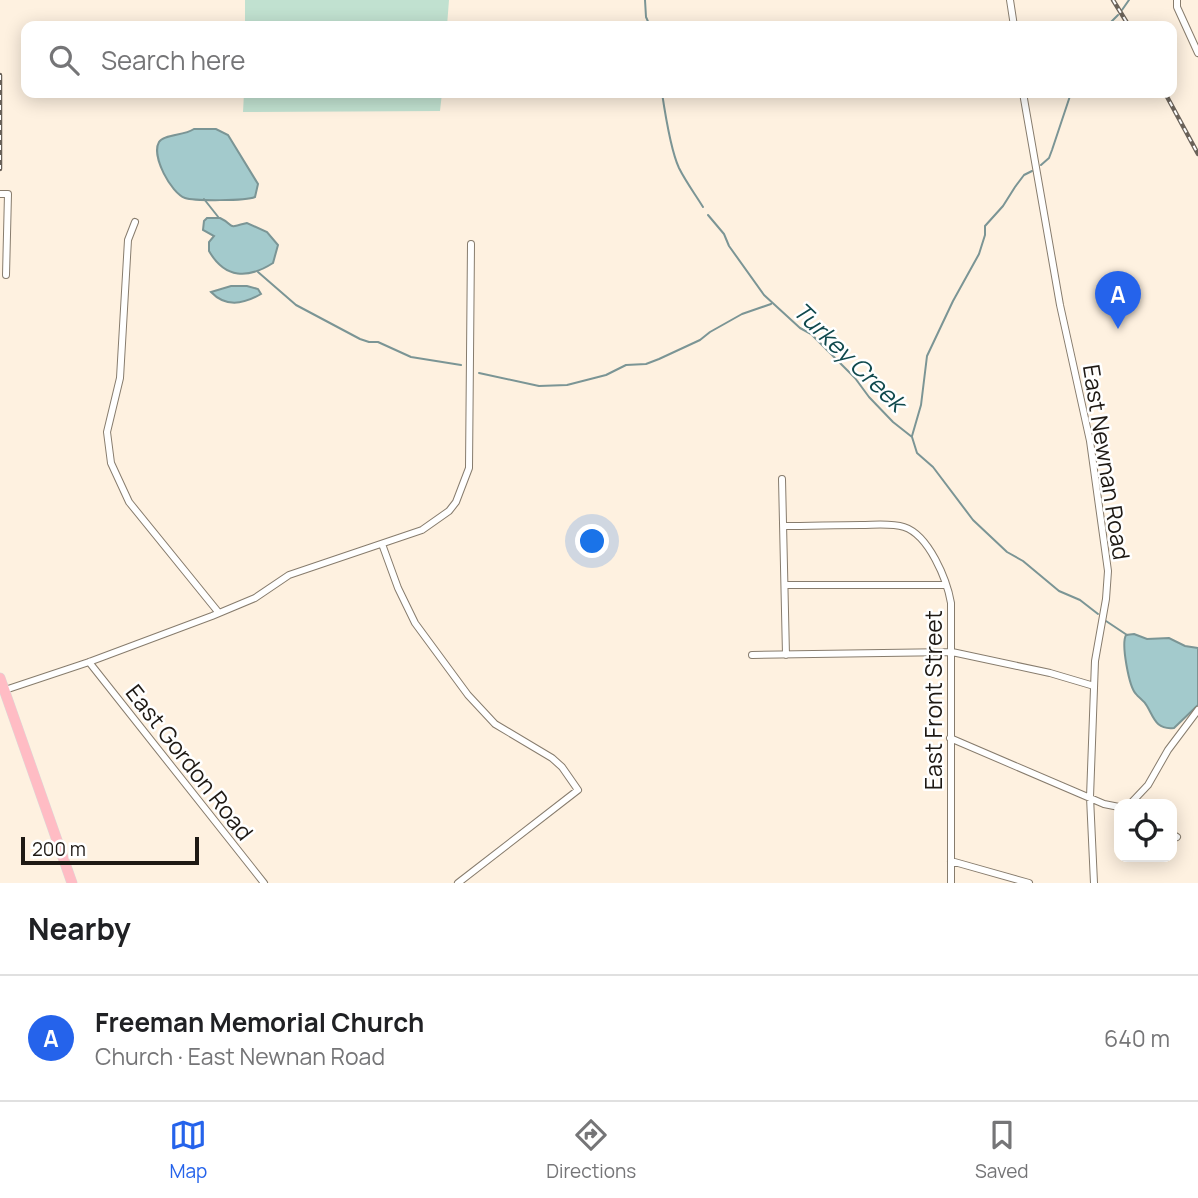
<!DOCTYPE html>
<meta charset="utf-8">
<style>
body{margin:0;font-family:Manrope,sans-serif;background:#f2f2f2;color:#202124}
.controls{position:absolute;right:21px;bottom:21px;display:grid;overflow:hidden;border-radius:14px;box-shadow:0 4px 18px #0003}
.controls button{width:63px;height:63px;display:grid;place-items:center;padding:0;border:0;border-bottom:2px solid #e0e0e0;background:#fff;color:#202124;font:35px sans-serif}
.scale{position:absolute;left:21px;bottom:18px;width:178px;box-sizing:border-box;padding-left:7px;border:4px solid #1e1914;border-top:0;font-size:19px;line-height:24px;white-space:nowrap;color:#1e1914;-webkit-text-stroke:5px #fff;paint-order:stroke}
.you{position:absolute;left:593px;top:542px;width:24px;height:24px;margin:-18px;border:5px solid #fff;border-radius:50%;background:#1a73e8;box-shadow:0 0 0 10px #1a73e833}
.badge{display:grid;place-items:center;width:46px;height:46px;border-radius:50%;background:#2563eb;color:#fff;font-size:23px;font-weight:700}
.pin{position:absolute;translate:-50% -58px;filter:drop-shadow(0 2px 4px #0008)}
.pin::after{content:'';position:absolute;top:37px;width:24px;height:21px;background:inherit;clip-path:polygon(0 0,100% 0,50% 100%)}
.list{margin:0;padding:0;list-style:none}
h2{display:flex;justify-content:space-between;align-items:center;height:91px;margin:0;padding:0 28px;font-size:30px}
h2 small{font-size:23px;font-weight:400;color:#757577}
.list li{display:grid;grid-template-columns:46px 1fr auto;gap:21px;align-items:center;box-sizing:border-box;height:126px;padding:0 28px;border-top:2px solid #e0e0e0}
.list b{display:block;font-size:26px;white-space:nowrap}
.list p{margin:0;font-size:23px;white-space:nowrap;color:#757577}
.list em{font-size:23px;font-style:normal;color:#757577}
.icon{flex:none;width:38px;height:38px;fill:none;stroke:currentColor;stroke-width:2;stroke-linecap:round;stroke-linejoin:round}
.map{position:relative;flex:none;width:1198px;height:883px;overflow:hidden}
.search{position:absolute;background:#fff;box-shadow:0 4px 18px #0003;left:21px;right:21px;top:21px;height:77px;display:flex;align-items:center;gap:18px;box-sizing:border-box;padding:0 24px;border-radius:14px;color:#757577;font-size:26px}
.sheet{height:217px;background:#fff}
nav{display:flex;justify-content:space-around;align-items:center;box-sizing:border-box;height:98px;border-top:2px solid #e0e0e0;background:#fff;font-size:19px;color:#757577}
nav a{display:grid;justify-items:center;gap:4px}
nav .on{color:#2563eb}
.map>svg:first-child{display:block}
.green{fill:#c1e1d0}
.water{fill:#a3cacc;stroke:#7b9595;stroke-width:2}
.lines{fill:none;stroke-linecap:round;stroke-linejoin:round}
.stream{stroke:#7b9595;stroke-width:2}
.street-casing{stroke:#877c6d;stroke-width:8}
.primary-casing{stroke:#dbdad9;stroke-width:11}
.street{stroke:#fff;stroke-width:6}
.primary{stroke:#ffbcc4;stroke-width:10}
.rail-casing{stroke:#6a6259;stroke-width:4.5}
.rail{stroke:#fff;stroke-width:2;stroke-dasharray:5;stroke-linecap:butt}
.labels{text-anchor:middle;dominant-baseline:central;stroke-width:5;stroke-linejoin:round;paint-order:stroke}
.street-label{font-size:23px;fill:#1e1914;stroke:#fff}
.water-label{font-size:24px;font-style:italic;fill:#10494d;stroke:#fff}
</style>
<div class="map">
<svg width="1198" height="883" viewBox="0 0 1198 883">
<rect width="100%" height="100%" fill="#fef1e0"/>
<path class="green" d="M245 0H449L447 26H245Z
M244 93H442L440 111 243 112Z"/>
<path class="water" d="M194 129H216L228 135 258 184 255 197C246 201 194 201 185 198 171 193 151 156 159 142 164 134 184 136 194 129Z
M207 218H220C237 226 224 229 247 223L267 232 278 245 273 263C248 279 225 279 209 251V242L214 236 203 230 204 221Z
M231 286H247L258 289 261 294C244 304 226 308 211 292Z
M1134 634 1147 639 1169 638 1185 646 1198 648V705L1174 728C1156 730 1154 718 1147 706 1144 700 1139 698 1136 694 1129 687 1121 644 1126 635Z"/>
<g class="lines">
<path class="stream" d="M645 0 646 17 650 26
M1122 10 1129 0
M1107 26 1118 15
M662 93C665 113 671 151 679 168 686 182 695 194 703 207
M1041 165 1049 158 1052 150 1071 93
M204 199 219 218
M708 215 724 234 729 246 764 295 800 328 811 334 855 378 869 397 893 422 912 437 917 453 933 467 973 520 1007 552 1023 561 1059 591 1080 600 1098 614
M258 272 296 305 360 339 369 342H378L411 357 461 365
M479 373 539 386 567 385 606 375 626 365 646 364 659 359 700 340 710 332 742 314 771 304
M912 436 921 405 927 356 953 301 979 254 985 235V226L1003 206 1015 187 1024 175 1032 171
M1106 621 1127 635"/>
<g class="street-casing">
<path id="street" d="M1010 0 1014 26
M1177 0V7L1198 53
M1023 93 1060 305 1090 441 1108 571 1106 599 1095 661 1090 797 1094 883
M0 194H8L6 275
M135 222 128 240 120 378 107 432 111 463 129 502 219 613
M782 479 786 655
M784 526C810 526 835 525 861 525 875 525 891 523 904 527 929 535 947 580 951 603V883
M382 544 398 588 415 623 468 695 495 724 552 758 562 767 578 790 458 883
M786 585H946
M752 655 952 652 1050 673 1094 686
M89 662 264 883
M5 690 89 662 212 616 255 598 289 575 422 530 449 511 456 502 469 468 471 244
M950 738 1104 804 1119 807
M1130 804 1148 785 1168 750 1198 710
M1172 834 1177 837
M951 861 1029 883"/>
</g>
<g class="primary-casing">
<path id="primary" d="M0 678 72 883"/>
</g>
<use href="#street" class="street"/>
<use href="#primary" class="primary"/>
<g class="rail-casing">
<path id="rail" d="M1113 0 1129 26
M0 75V169
M1165 93 1198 154"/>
</g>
<use href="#rail" class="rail"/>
</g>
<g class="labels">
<g class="street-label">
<text transform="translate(1107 462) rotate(81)">East Newnan Road</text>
<text transform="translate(933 700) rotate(-90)">East Front Street</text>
<text transform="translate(190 762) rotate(52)">East Gordon Road</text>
</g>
<g class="water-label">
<text transform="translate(850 356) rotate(44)">Turkey Creek</text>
</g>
</g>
</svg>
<div class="controls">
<button><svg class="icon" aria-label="locate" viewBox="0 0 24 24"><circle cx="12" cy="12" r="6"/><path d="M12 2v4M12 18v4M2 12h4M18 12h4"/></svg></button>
</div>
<div class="scale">200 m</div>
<div class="you"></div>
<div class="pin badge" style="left:1118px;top:329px">A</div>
<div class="search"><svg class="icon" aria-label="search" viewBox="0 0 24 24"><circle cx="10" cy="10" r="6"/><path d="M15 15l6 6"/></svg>Search here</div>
</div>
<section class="sheet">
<h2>Nearby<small></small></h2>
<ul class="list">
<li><span class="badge">A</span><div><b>Freeman Memorial Church</b><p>Church · East Newnan Road</p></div><em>640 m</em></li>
</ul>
</section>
<nav>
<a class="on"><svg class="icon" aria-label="map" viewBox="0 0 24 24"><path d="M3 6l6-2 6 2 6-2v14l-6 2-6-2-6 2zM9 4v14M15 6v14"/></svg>Map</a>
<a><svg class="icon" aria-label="directions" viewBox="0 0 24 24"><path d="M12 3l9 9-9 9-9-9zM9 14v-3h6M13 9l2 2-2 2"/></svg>Directions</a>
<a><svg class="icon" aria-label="saved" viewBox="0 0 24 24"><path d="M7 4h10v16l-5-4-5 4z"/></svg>Saved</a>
</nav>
